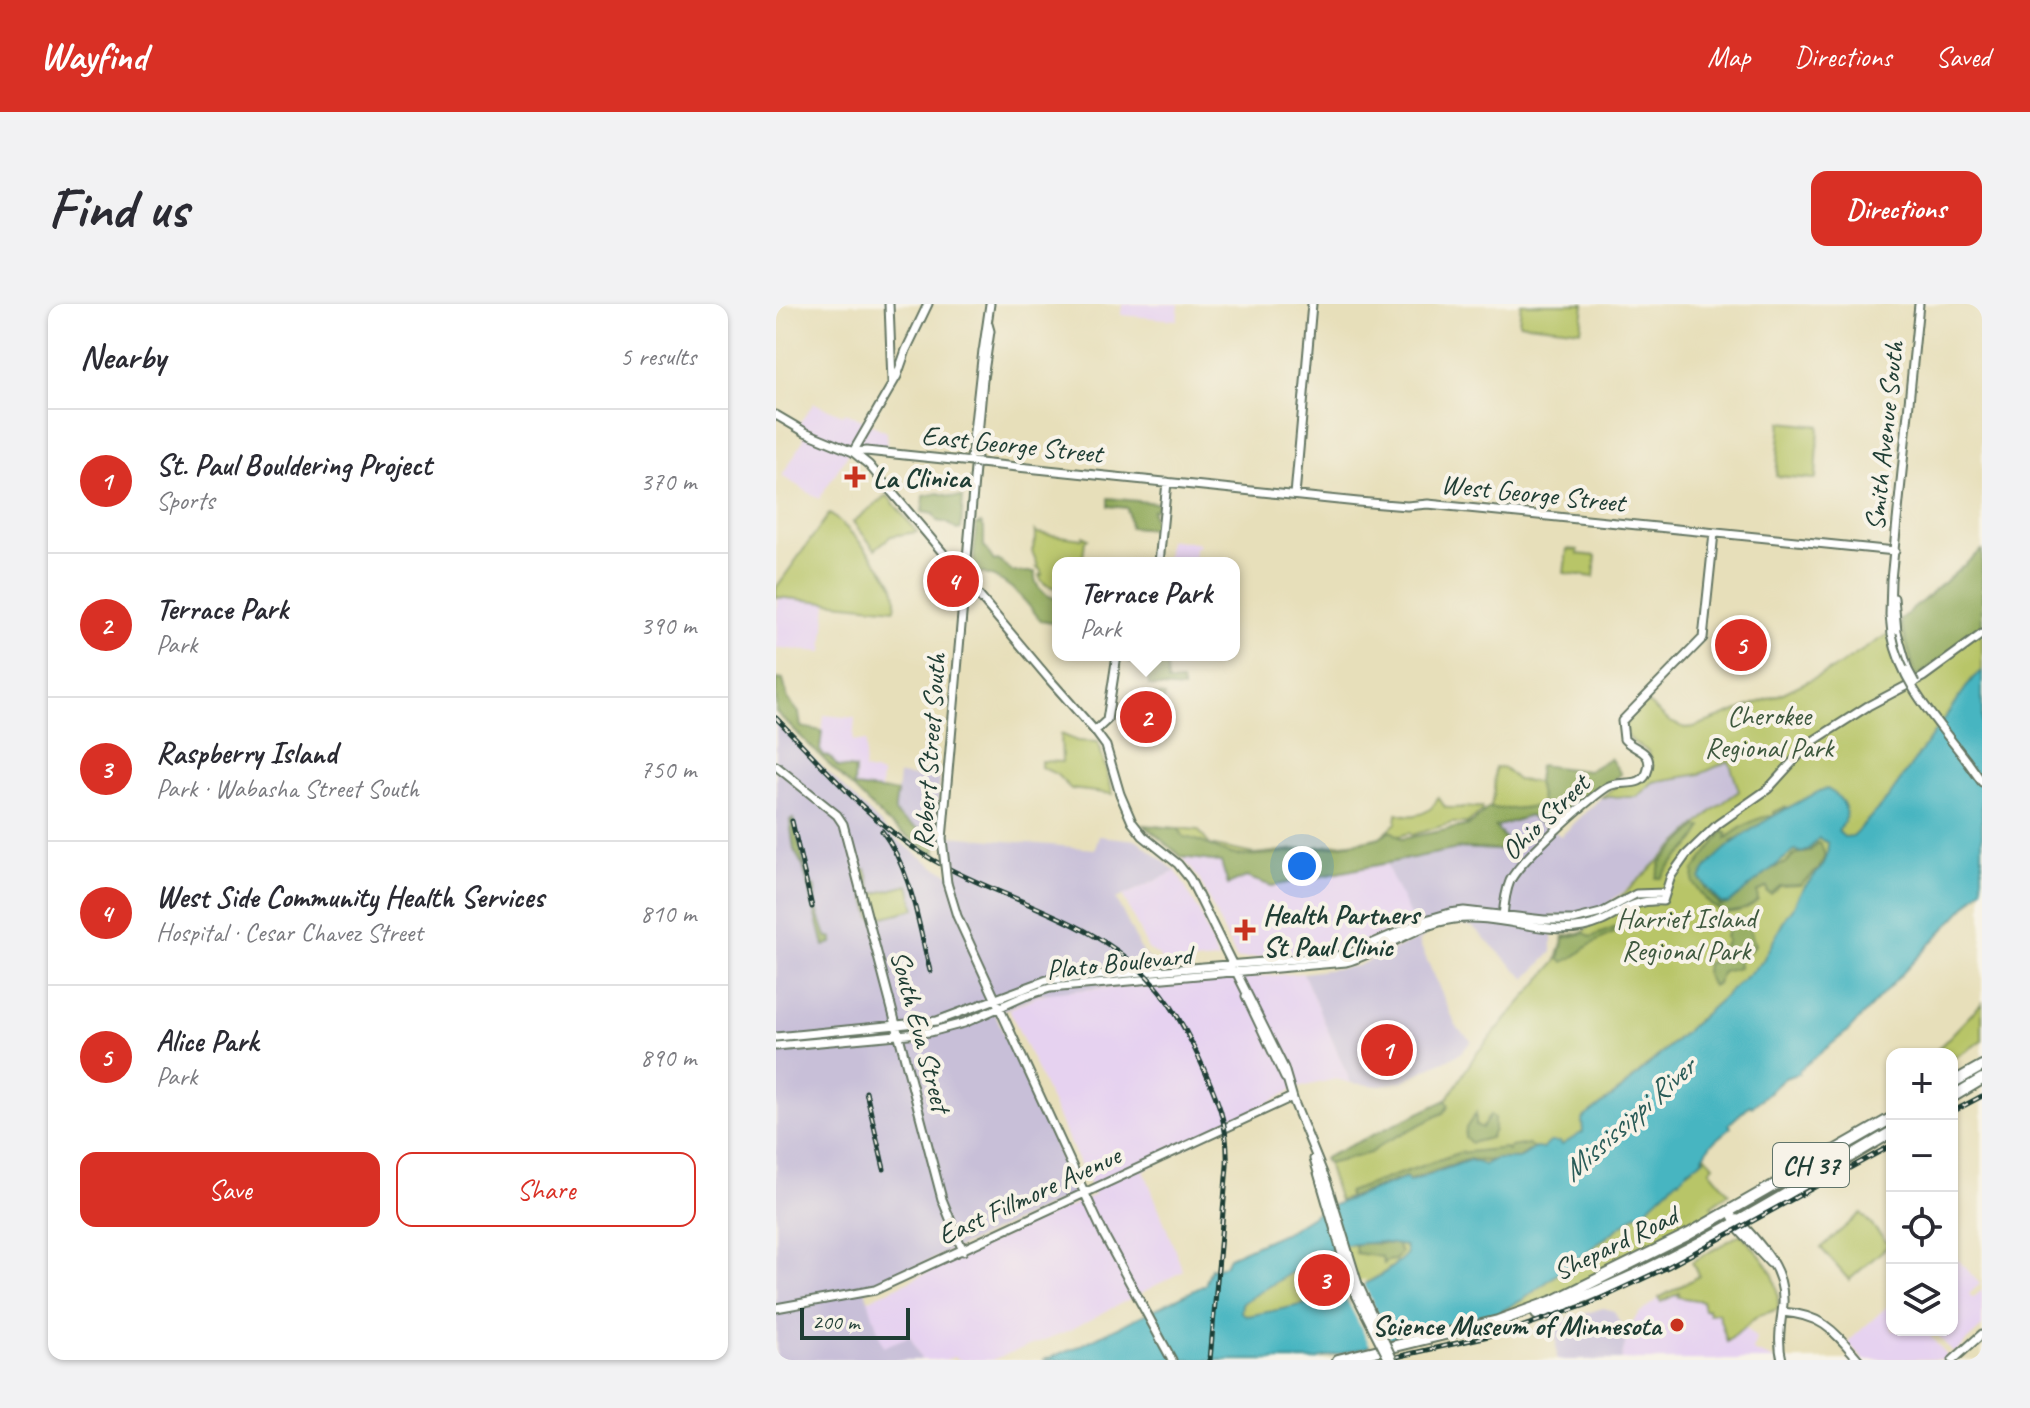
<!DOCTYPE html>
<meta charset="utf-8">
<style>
body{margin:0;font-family:Caveat,sans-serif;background:#f2f2f3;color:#2b2b33}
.controls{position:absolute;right:24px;bottom:24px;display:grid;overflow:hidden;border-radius:16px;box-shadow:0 2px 6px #0004}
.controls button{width:72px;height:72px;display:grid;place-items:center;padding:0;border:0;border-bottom:2px solid #e1e1e2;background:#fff;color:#2b2b33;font:40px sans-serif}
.scale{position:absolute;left:24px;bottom:20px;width:110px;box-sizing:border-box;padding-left:8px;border:4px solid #1f3d34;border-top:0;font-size:22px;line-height:28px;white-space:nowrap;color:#1f3d34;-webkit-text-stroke:6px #f7f3e8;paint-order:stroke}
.you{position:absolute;left:526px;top:562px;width:28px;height:28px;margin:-20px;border:6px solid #fff;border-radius:50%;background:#1a73e8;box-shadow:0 0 0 12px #1a73e833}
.badge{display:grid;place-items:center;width:52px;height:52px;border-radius:50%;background:#d93025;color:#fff;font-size:26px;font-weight:700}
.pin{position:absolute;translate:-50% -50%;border:4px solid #fff;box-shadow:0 2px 8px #0006}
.popup{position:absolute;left:276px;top:253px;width:188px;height:104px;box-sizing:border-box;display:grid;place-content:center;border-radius:16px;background:#fff;filter:drop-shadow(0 2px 6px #0005);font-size:26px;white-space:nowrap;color:#7c7c81}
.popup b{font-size:30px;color:#2b2b33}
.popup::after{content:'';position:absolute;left:50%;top:100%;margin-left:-16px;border:16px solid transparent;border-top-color:#fff}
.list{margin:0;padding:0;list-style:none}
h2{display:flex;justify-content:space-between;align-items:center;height:104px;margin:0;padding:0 32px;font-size:34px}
h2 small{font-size:26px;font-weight:400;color:#7c7c81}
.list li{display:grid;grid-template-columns:52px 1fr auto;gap:24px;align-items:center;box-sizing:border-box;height:144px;padding:0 32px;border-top:2px solid #e1e1e2}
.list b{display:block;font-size:30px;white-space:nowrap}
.list p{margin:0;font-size:26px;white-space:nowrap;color:#7c7c81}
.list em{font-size:26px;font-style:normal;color:#7c7c81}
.actions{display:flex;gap:16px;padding:24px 32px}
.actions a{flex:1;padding:18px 0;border:2px solid #d93025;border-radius:16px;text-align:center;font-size:28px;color:#d93025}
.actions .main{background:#d93025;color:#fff}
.icon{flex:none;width:44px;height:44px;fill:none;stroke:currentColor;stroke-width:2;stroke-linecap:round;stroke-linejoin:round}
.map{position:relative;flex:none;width:1206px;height:1056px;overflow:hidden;border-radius:16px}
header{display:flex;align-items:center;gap:48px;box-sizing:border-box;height:112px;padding:0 40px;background:#d93025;color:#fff}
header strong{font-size:38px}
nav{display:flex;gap:44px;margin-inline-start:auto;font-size:28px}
.intro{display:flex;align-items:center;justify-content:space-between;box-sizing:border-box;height:192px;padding:0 48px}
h1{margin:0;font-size:56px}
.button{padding:20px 36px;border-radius:16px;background:#d93025;color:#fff;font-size:28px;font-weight:700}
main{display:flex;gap:48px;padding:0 48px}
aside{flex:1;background:#fff;border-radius:16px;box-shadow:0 2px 6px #0004}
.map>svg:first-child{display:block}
.built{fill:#e6d2f0}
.industrial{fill:#c8bfd8}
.green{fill:#b8c567;stroke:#6c814e;stroke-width:2}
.forest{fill:#92aa5c;stroke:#587448;stroke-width:2}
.water{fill:#47b5c1;stroke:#33797a;stroke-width:2;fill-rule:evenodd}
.pier{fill:#e7dfba}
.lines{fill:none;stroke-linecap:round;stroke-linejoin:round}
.secondary-casing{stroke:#657663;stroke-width:11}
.highway-casing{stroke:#657663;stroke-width:14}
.secondary{stroke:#fff;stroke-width:7}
.highway{stroke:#fff;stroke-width:10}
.rail-casing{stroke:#1f3d34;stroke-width:5}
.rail{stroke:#f7f3e8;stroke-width:2;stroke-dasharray:6;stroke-linecap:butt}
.secondary-bridge-casing{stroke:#657663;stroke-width:11;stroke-linecap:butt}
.secondary-bridge{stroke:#fff;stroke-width:7}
.poi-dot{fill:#c8321e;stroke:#f7f3e8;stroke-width:3}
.labels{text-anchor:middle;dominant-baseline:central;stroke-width:8;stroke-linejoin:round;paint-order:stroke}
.shield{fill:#f7f3e8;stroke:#60746a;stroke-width:2}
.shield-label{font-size:26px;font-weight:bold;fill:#1f3d34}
.street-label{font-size:28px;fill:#1f3d34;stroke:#f7f3e8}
.poi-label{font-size:28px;font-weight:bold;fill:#1f3d34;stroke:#f7f3e8;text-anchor:start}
.park-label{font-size:28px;fill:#3e583e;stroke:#f7f3e8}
.water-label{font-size:30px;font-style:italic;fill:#295b57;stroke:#f7f3e8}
</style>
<header>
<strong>Wayfind</strong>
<nav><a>Map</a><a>Directions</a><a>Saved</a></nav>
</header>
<div class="intro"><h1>Find us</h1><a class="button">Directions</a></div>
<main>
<aside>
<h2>Nearby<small>5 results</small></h2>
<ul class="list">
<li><span class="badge">1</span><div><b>St. Paul Bouldering Project</b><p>Sports</p></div><em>370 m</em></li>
<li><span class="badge">2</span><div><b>Terrace Park</b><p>Park</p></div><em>390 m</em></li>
<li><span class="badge">3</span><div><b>Raspberry Island</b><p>Park · Wabasha Street South</p></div><em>750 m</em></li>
<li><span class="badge">4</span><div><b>West Side Community Health Services</b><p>Hospital · Cesar Chavez Street</p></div><em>810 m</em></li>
<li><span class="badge">5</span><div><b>Alice Park</b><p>Park</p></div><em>890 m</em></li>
</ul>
<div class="actions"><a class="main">Save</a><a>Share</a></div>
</aside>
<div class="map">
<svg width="1206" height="1056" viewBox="0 0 1206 1056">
<rect width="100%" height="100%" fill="#f7f3e8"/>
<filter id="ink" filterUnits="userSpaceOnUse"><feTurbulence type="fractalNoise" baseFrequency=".0125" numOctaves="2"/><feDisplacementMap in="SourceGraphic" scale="16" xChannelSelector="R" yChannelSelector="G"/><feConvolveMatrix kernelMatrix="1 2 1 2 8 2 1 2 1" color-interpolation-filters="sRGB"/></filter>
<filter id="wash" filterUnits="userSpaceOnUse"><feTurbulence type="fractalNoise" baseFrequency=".006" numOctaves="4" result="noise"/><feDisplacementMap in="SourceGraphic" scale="32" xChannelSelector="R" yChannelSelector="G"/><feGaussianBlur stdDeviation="1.8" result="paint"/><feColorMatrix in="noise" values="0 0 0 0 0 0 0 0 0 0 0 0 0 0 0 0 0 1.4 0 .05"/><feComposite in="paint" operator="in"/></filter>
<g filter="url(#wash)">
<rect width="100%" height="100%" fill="#e7dfba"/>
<path class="built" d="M346 0H403L401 16 345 11Z
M38 99 67 111 69 108 111 128 110 145 77 142 43 195 6 172 28 135 24 118Z
M392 236 422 239 423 243H419L418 258 425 259H390Z
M1 293 51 298 47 348 0 344Z
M48 411 79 414 77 437 90 438 88 466 106 470 105 486 78 483 54 453 48 452 44 446Z
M406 553 445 558 452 580 470 573 496 582 610 560 637 616 573 645 461 655 423 575Z
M400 567 423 607 442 656 388 660 382 651 372 645 347 592Z
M527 669 575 779 560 775 520 784 368 866 407 967 294 1026 216 1056H185L178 1053 170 1056H145L134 1032 107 1044 92 996 318 891 233 705 261 692 277 688Z
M1176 949 1204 980 1193 990 1197 994 1206 986V1023L1179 1048 1175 1047 1162 1031 1167 1026H1176V1018L1184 1010 1176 1000Z
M904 988 903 993 926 997 928 1005 942 1008 951 1037 968 1023 980 1034 977 1047 999 1056H845L853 1024 862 1010 883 994 885 998Z
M1116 998V1026H1149L1171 1052 1170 1055 1088 1056 1073 1040 1074 1036Z"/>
<path class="industrial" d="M0 417 119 534 159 563 176 571 174 532 319 545 323 532 361 536 400 567 340 595 366 648 375 657 380 678 262 690 219 710 301 889 89 986 107 1043 134 1032 145 1056H0Z
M954 457 963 487 937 506 858 579 821 608 804 613 776 612V648L750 675 697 623 672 618 650 625 649 631 643 638 681 724 696 737 683 750 626 777 604 782 575 779 527 669 581 662 644 634 610 560 686 544 739 547 719 523 753 512 785 532 826 493H861L877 478 924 470Z
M123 471 164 475 159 531 151 529 122 512 119 507Z
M827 1004 838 1007 844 1019 853 1024 845 1056H781L779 1019Z"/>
<path class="green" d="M745 0H808L805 26 743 19Z
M1005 118 1043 122 1040 174 1038 175 1000 172Z
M111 191 141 228 115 232 99 245 77 218Z
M53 210C69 218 108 265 117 281 121 289 120 297 119 305L0 293V284Z
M259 227 261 229 306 235 307 232 312 235 309 237 307 253 310 259H282V284C273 283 265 280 263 271H266L264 265 260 263 262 262 256 247 260 235Z
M791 245 802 246V250L820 252 818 273 788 269Z
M1206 249V367L1197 374 1112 494 1077 533 1052 551 1045 568 1023 591 1017 606 1011 611 986 658 844 786 806 815 807 828C792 838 778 848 759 844L743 855H719L708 861 632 878 630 874 563 897 550 856 668 800 700 750 780 658 788 632 807 628 937 506 963 487 953 457 924 470 877 478 861 493H826L841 481 873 471 876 461 872 447C840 431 843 416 872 399L894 418 909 424 918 423 1005 390 1059 364 1112 330 1150 301Z
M962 325 972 326C979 339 973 358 963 367L953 358 958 329Z
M362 391 389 392 375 434H355Z
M285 430 301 437 322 438 337 490 295 485 280 470 265 463V457L286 458Z
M719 463 728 464 741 476 823 485 777 526 753 512 719 523 740 547 686 544 496 582 470 573 452 581 445 558 406 553 368 521 422 526 434 541 478 550 582 538 604 533 620 519 621 509C638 515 656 510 662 493L669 503 673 504 706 503V507L691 519H676L636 531 633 529 623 532 626 535C653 529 691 529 711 507 720 498 718 476 719 463Z
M85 565H90L97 590 133 581 139 605 100 615 95 613 83 568Z
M1206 699V737L1176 755V750H1157Z
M929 851 938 861 934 866 953 889 935 902 942 911 778 995 722 1014 720 1010 748 995 861 910H865L894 880 928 855Z
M1085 909 1113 941 1073 976 1045 944Z
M965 930C988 956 1004 968 1002 1005L982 1012 951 1038 942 1009 933 1010 932 1005 928 1006 926 997 902 993 903 989 885 998 883 994 923 972 916 958Z
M603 938 629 942 631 950C589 992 527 1001 471 1012L465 1008 466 999 549 948 568 941Z"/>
<path class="forest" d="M162 189 177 193H187L185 225 181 226 171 219 161 217 157 210 146 208 148 192Z
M332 194 381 199V204L376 206 379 225 354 223 351 204 332 202Z
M205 219 208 224V242L218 257 222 256 237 268H259C257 282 269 293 282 295V320L265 317C247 293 228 270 197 268L200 221Z
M1206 246V324L1140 373 1124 316Z
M354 351 375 355 376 351H405L391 362 392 378H406L407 385 373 382 370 361 353 358Z
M0 375 7 376 12 395 23 409 25 423 46 427 44 446 48 452 54 453 62 463 79 465 78 483 121 488C121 493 118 502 119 508 122 516 150 529 159 531L160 552 110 517 0 408Z
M834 454 845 470 777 526 753 512 719 523 740 547 686 544 496 582 470 573 452 581 445 558 406 553 368 521 403 525 408 533C428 536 439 547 460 551 479 554 585 540 604 533 604 533 614 527 614 526L626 535 694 521 712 504 734 505 766 502 761 478 763 461 812 467Z
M1009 503 1013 505 955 538 957 540 928 580 930 586 945 602 951 600 995 565 1010 559 1019 550 1033 548 1042 539 1045 540 1049 552 1043 565 1024 581 1004 582 995 590 991 588V583L981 588 982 596C972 606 957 610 944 608L942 604C931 601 924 587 917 579L918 566 947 528 951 529 950 535C961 525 983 511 997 512V508Z
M17 515 33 578 39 584V600L50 632 57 634 56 639 48 642 27 562 18 546 14 516Z
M921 523H926C920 543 895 555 885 574H880L885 558Z
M965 614 972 619 979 641 972 649 964 650 962 654 963 664 946 668 941 680 936 682 930 671 931 658H937V647L934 645 946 644 951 637 949 633 952 623 958 621 960 615Z
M848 620V622C837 631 826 633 814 641 801 649 804 652 787 658L783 655 788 634 809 629 815 633Z
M670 796 673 802 667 809 611 837 594 849 552 860 548 855 550 853Z
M700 809V821L706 824 714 811 718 814V826L714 834 695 839 689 833 690 824Z
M752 840 758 844 742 854 706 857 693 855 632 877 630 873 572 894V888L682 849 730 844 732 847 735 843Z
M582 939 620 940 625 949 619 956 611 957 608 960 606 953 580 949 579 942Z"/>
<path class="water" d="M1206 367V585L1072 727 1023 766V769L1009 774 976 803 974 801 953 820 955 823 935 840 927 853 928 855 912 866 904 876 902 875 865 910H861L748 995 720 1010 598 1039 591 1043 538 1056H267L301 1043 429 981 435 964 439 965 449 961 453 953 512 927 547 905 630 874 633 878 694 856 708 861 719 855H743L759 844 767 845 774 838H784L786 841 807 828 806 815 845 786 986 658 1011 611C1019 605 1019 597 1024 589 1037 569 1052 567 1052 539L1043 534 1032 546 1026 549 1019 546 952 600 945 599 924 575C939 541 1012 503 1046 486L1051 485C1070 495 1077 511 1062 527L1068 533 1077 532 1112 494 1197 374ZM603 938 629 942 631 950C593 991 524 1002 471 1012L465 1008 466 999 549 948 568 941Z"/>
<path class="pier" d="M590 975 588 981 615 1039 595 1043 565 985Z"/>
</g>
<g filter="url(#ink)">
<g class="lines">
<g class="secondary-casing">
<path id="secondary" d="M113 0 116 78
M207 48 214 0
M0 111 29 128 77 148 93 161 274 376 319 427 330 442 344 490 356 518 367 532 402 560 414 575 508 764 518 798 551 879 582 980
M77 148 121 72 130 46 152 0
M77 148 90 147 196 158
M195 155 207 46
M203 159 582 198 631 202 652 200 1119 247
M519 191 536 0
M383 259 391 178
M1118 294 1121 328 1132 366
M1116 330 1114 311 1115 276 1143 0
M319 427 331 416 341 351
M1191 457 1206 478
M0 462 61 511 67 520 166 895 187 947
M166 535 207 75 214 27 212 20
M171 579 181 612 328 931 396 1056
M727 613C728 601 729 589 734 577 745 555 809 498 831 483 844 474 867 487 872 465 877 446 857 446 848 435L846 417 927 334 938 229
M470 692 509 774
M0 733 161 717 271 676 570 651 650 616 674 609 688 607 768 616H797L825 609 860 590 888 589
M0 742 154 728 188 719 249 692 274 684 570 658C606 648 640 620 678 615 721 609 767 631 807 623 841 617 849 594 887 597L895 572 910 551 942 520 992 485 1034 439 1092 402 1147 373 1206 330
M538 855 575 981
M954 908 964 927 994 959
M961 915C984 940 1009 964 1007 1000 1005 1019 1001 1038 1006 1056
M0 1004 99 986 516 793
M1006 1008C1047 1011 1058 1027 1083 1056
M1177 1056 1206 1030"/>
</g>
<g class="highway-casing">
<path id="highway" d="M1176 779 1206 762
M1176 793 1206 775
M761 1010C887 969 1002 894 1116 828
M562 1056 722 1017 780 996 913 930 1116 814"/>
</g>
<use href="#secondary" class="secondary"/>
<use href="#highway" class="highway"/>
<g class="rail-casing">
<path id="rail" d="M0 414C46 460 91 515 147 550 221 596 319 612 378 680 397 701 410 726 422 752 440 791 453 818 451 862L434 1056
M16 517 36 603
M106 527C136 567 142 620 154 667
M90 788 108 865
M1176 808 1206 792
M607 1056 730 1028 813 1000 892 963 1116 841"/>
</g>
<use href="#rail" class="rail"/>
<g class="secondary-bridge-casing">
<path id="secondary-bridge" d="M196 158 203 159
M1116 330C1125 380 1161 417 1191 457
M1132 366 1139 379
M166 535 171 579
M582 980 617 1056
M575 981 613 1056"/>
</g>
<use href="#secondary-bridge" class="secondary-bridge"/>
</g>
</g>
<g class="poi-dot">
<path d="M75 161h8v8h8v8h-8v8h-8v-8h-8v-8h8z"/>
<path d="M465 614h8v8h8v8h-8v8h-8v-8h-8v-8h8z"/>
<circle cx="901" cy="1021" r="8"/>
</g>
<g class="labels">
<rect class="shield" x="997" y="839" width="76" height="44" rx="6"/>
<g class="shield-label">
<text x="1035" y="861">CH 37</text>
</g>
<g class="street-label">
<text transform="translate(1108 132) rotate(-84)">Smith Avenue South</text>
<text transform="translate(236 140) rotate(6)">East George Street</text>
<text transform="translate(757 189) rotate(6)">West George Street</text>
<text transform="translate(153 447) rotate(-86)">Robert Street South</text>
<text transform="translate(769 513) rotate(-44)">Ohio Street</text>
<text transform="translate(343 658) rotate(-6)">Plato Boulevard</text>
<text transform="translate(145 727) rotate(75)">South Eva Street</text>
<text transform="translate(253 891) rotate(-25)">East Fillmore Avenue</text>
<text transform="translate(839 939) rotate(-26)">Shepard Road</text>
</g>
<g class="poi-label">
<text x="97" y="173">La Clinica</text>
<text x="487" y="610">Health Partners<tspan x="487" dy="32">St Paul Clinic</tspan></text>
<text x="885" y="1021" text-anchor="end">Science Museum of Minnesota</text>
</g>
<g class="park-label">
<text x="993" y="411">Cherokee<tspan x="993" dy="32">Regional Park</tspan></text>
<text x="910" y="614">Harriet Island<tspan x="910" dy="32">Regional Park</tspan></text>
</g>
<g class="water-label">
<text transform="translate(852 815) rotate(-42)">Mississippi River</text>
</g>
</g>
</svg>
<div class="controls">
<button>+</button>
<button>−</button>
<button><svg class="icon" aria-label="locate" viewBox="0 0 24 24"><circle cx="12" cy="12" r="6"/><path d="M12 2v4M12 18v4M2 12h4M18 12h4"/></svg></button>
<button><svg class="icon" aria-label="layers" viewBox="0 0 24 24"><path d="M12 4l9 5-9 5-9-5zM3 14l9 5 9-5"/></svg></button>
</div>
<div class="scale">200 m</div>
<div class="you"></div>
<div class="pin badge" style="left:611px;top:746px">1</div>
<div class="pin badge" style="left:370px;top:413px">2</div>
<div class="popup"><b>Terrace Park</b>Park</div>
<div class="pin badge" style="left:548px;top:976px">3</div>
<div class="pin badge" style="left:177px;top:277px">4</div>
<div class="pin badge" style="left:965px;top:341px">5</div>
</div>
</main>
